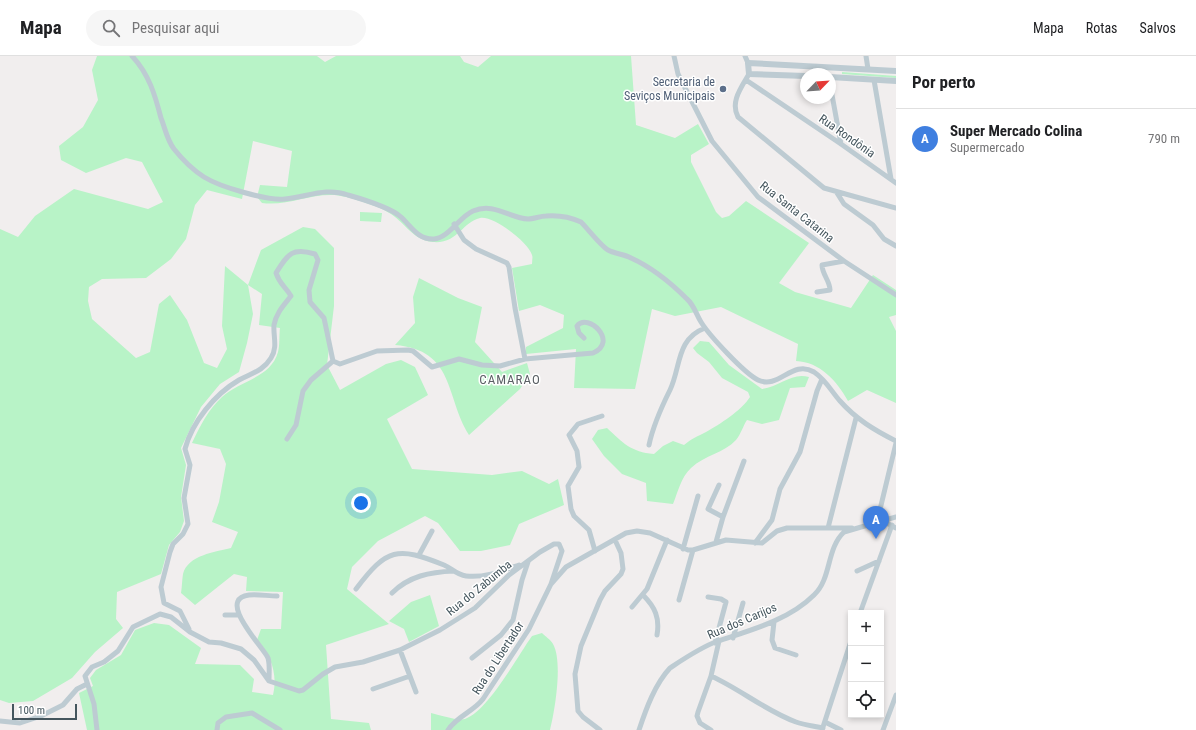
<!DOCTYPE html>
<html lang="pt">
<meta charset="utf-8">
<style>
body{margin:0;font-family:"Roboto Condensed",sans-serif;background:#f6f6f6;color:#202124}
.controls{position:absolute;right:12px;bottom:12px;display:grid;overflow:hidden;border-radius:0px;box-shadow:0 2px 6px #0003}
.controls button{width:36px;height:36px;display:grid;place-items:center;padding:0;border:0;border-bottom:1px solid #e0e0e0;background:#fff;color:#202124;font:20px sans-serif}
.compass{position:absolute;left:800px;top:12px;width:36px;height:36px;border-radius:50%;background:#fff;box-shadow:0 2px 6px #0003;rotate:65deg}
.scale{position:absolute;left:12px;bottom:10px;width:65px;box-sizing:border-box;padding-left:4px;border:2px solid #44555d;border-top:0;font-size:11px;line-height:14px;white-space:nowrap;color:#44555d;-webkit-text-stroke:3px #fff;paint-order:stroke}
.you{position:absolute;left:361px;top:447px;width:14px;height:14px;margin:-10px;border:3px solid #fff;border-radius:50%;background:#1a73e8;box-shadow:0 0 0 6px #1a73e833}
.badge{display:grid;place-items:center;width:26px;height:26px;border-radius:50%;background:#098cf0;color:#fff;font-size:13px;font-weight:700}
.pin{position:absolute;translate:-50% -33px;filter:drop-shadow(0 1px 2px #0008)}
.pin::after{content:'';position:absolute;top:21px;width:14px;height:12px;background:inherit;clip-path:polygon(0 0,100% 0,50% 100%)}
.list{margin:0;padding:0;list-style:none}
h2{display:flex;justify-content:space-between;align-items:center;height:52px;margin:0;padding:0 16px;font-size:17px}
h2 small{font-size:13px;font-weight:400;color:#757577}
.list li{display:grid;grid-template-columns:26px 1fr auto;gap:12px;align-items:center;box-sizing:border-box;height:60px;padding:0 16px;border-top:1px solid #e0e0e0}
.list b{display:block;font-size:15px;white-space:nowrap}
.list p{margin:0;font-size:13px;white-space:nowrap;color:#757577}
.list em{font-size:13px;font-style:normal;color:#757577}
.icon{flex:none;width:22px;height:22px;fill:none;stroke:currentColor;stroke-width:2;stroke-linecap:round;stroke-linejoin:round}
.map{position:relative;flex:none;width:896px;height:674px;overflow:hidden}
header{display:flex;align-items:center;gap:24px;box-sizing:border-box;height:56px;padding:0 20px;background:#fff;border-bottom:1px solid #e0e0e0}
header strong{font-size:19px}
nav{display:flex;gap:22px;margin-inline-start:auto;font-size:14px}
.search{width:280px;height:36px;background:#f6f6f6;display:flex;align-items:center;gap:10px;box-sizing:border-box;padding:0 14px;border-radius:22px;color:#757577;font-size:15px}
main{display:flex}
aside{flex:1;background:#fff}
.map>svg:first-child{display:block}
.green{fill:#b8f3c7}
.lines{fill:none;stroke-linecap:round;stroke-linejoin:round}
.minor{stroke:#bdcbd2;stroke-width:5}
.tertiary{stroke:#bdcbd2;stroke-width:6}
.service-dot{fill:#5c6f8a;stroke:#fff;stroke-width:1.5}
.labels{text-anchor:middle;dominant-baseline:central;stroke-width:3;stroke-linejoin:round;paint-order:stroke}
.service-label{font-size:12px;fill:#4e5e75;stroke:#fff;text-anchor:end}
.street-label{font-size:12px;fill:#44555d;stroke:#fff}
.neighbourhood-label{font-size:13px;letter-spacing:1px;fill:#5a5f64;stroke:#fff}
</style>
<header>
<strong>Mapa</strong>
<div class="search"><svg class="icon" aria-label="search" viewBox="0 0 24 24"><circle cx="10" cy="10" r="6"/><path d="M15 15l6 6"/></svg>Pesquisar aqui</div>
<nav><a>Mapa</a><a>Rotas</a><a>Salvos</a></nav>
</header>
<main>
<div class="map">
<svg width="896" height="674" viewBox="0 0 896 674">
<rect width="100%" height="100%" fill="#f1eeee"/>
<path class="green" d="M97 0H317L325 6 336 0H460L464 6 478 11 491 0H631L636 69 675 82 698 68 709 88 691 99V106L716 156 722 162 729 160 746 145 809 187 779 227 795 236 851 252 873 219 896 234V259L889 261 896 275V347L867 334 848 345C837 325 820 306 796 305L798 288 721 251 675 260 652 253 635 333 574 332 576 293 526 298V291L563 272 564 259 540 249 519 255 512 212 532 208C532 205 533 201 532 199 528 186 493 159 480 162 462 166 458 188 433 186 413 184 406 168 391 158 381 151 358 144 346 141 318 133 290 151 262 147L257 141 260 129 287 131 292 95 253 85 242 143 207 134 195 149 186 183 171 203 146 222 102 223 89 231 88 245 92 263 136 302 150 296 159 248 170 239 187 264 204 307 217 312 227 293 222 270 225 210 248 229 261 194 303 171 315 173 334 192V250L327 309 340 334 386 308 401 304 415 311 428 339 387 363 412 413 492 419 522 415 549 428 558 423 564 449 519 468 510 489 481 495H460L438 467 425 460 378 485 352 511 347 533 389 568 326 589 331 663 369 667 371 674H87L79 637 93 630 90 622 96 614 121 599 135 574 154 567 169 569 201 592 195 608 240 609 254 623 252 636 273 639C278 619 271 598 257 584L261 573H281L283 536 246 535 247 521 234 518 195 549 181 537C182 531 182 524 183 518 188 499 215 496 231 492L238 476 212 466 219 446 226 408 220 393 192 387C200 370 208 354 222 341 239 325 271 322 278 296 280 289 279 279 280 272L259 269 262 238 248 229 253 258 247 287 239 316 220 328 201 351 181 392 186 409 181 441 184 465 180 476 169 489 161 518 117 536 116 563 123 572 95 596 72 622 33 645 9 647 0 644V173L18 181 35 160 74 133 148 153 163 146 142 106 126 102 86 117 61 104 59 90 83 71 98 44 92 14Z
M842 16 896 20V22L842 18Z
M360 156 382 157 381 166 360 165Z
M419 222 458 242 482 251 475 286 502 316 527 307 530 318 520 333 469 379C445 340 455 294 395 289L415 267 413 241Z
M700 285 709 286 729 309 762 333C781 330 792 316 809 321L805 331 790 332 779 364 762 368 747 364C743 370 741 378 736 384 724 397 705 399 691 412 681 421 678 436 673 448L647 445 646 427 622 418 604 400 592 383 598 374 607 372C623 387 631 396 654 398L663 390 673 385 684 389C691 383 698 380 706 376 720 368 741 355 750 341L748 336 722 322 709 306 697 297 693 292Z
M430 539 439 570 409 586 404 573 389 565 411 546Z
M542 577C545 580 551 584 553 588 563 605 555 655 550 674H431V657C439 659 458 665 465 663 488 655 517 601 532 580Z"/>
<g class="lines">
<path class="minor" d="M132 0C149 18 155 39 161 62 165 72 167 84 174 93 182 103 193 114 204 121 220 131 268 145 285 143 307 141 326 131 348 139 362 143 390 151 401 161 411 170 418 184 434 183 449 182 459 161 473 155 494 146 509 162 528 163 534 163 540 160 546 160 558 159 570 161 581 166 588 173 601 190 608 194 615 198 624 198 631 202 651 211 671 227 687 243 694 249 696 258 701 266 709 279 744 317 758 324 779 334 792 303 814 316 826 324 831 335 840 345 856 363 874 374 896 385
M674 0 678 18 712 85 758 141 844 205 896 239
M745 0 748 7
M866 0 868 13
M749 18C741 32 730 46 738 61L824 132 896 152
M746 24 841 88 896 127
M874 24 891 123
M830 28 841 88
M837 137 844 148 873 169 884 183 896 190
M454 168 464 184 476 193 507 207 509 211 515 252 525 303
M817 236 830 234C830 225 822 218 822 209L844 205
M287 383 296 369 303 335 311 324 333 305
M649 389C653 370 661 352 670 334 681 311 676 283 705 272
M719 429 708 453 723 461
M883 465 896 472
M877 466 896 387
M828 472 856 362
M716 486 723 461 744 405
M755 487 772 464 780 433 800 396 817 335 822 323
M683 493 698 440
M595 495 589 474 574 460 571 453 568 430 579 411 577 395 569 379 578 368 602 360
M419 499 432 475
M857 515 879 505
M356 533C387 492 397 490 444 509 451 512 457 519 466 520 485 522 502 515 519 509
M392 537C409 520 430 516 454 515
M643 539C655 551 660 562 657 579
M708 541 721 543 726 546 715 587
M679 544 693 494
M632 551 647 533 667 484
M860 557 892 469
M225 559H239
M774 566 772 584 775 592 796 599
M189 573 180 555 164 547 161 531 170 496 173 488 183 478 188 468 184 442 190 409 185 393C192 366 215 338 239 324 252 317 263 315 271 302 278 291 273 280 274 269 276 257 284 249 291 240 285 230 280 229 276 217 288 198 292 191 315 198L318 204 309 234 310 246 324 262 333 305 340 308 377 295 408 294 413 295 432 311 459 303 482 309 500 310 525 303 593 297C619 286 588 256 577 270L579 277 584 282
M733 582 743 547
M400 594 416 636
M472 602 501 579 513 564 522 524 528 506
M711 620C740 633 766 655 796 666 804 669 814 670 823 672
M269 624C269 616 270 609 268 602 264 592 215 543 249 539 258 538 268 540 277 540
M373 633 410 620
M0 665 20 667 41 660 63 649 77 633 87 628
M825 666 841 674
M97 674 94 648 85 620 92 611 104 606 118 595 133 571 160 558 171 561 190 576 209 586 221 587 241 593 254 604 269 625 299 635 303 634 323 618 335 611 363 606 400 594 440 574 475 552 509 519 540 496 554 488H559L562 495 551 528 566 511 626 477 637 475 650 477 688 494H693L726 484 762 487 777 475 787 472H852
M217 674 218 667 226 661 252 657 280 674
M448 674C457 660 473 656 483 643L529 573 551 528
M600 674 583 661 578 655 575 618 581 590 600 544 605 535 621 518 623 513 621 497 615 484
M639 674C646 653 655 628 670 612 685 602 701 591 718 585 751 574 789 564 814 539 832 522 826 493 844 476L896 461
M711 674 700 667 697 660 698 656 711 620 719 585
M822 674 851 585
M883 674 896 639"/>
<path class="tertiary" d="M806 20 749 18 748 7 896 15
M830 21 896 25"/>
</g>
<circle class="service-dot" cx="723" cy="33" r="4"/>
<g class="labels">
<g class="service-label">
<text x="715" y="26">Secretaria de<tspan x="715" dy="14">Seviços Municipais</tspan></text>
</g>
<g class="street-label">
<text transform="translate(847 80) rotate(35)">Rua Rondônia</text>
<text transform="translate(797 156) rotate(38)">Rua Santa Catarina</text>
<text transform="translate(479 532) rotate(-39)">Rua do Zabumba</text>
<text transform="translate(742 565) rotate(-23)">Rua dos Carijos</text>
<text transform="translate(498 602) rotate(-57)">Rua do Libertador</text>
</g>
<g class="neighbourhood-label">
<text x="510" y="323">CAMARAO</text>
</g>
</g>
</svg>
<div class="controls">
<button>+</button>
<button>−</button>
<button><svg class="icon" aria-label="locate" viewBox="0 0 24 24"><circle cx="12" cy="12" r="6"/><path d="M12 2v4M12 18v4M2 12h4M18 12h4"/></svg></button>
</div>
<svg class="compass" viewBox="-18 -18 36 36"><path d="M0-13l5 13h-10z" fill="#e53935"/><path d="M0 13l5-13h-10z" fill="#757577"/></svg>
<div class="scale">100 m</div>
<div class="you"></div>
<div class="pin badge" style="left:876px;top:483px;background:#3f7fe0">A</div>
</div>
<aside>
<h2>Por perto<small></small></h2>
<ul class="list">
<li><span class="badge" style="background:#3f7fe0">A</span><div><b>Super Mercado Colina</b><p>Supermercado</p></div><em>790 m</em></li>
</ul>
</aside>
</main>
